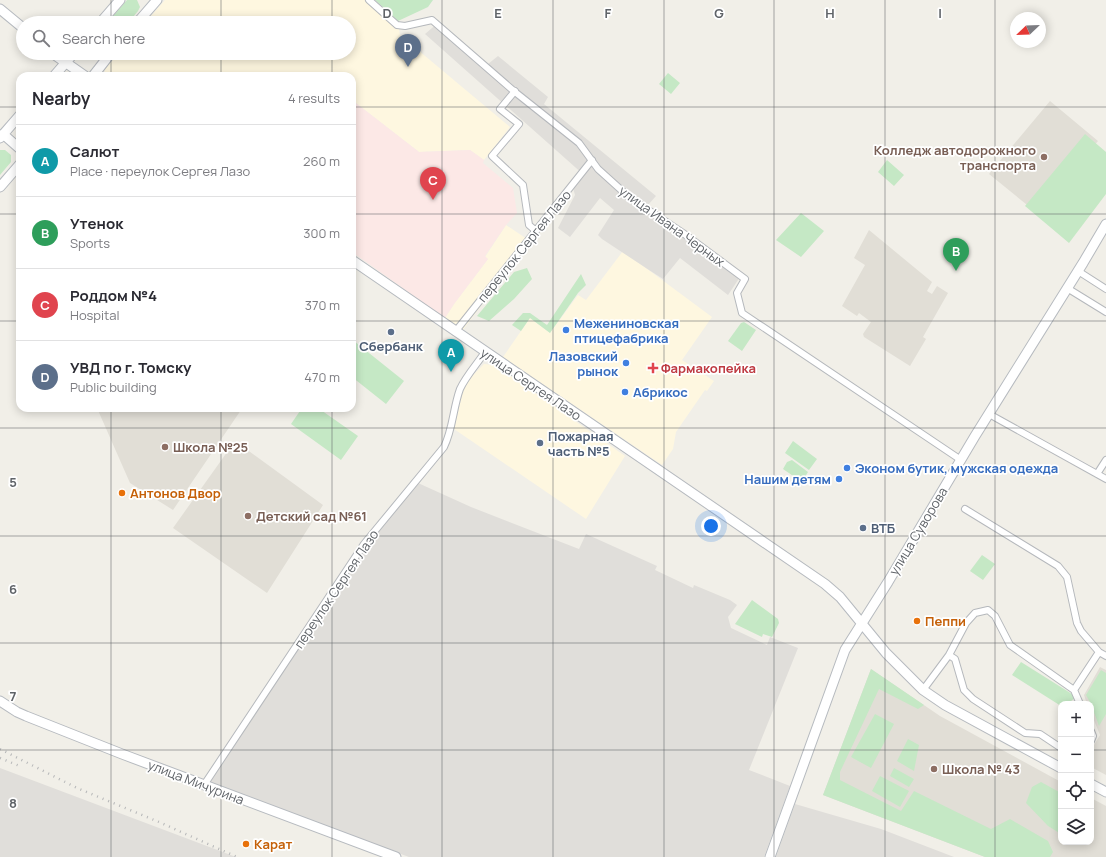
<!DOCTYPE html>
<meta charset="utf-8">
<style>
body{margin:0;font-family:Manrope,sans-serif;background:#f7f7f7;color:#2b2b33}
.controls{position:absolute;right:12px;bottom:12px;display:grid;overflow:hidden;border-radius:8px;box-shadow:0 2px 10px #0003}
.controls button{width:36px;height:36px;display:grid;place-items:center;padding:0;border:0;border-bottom:1px solid #e1e1e2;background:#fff;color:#2b2b33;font:20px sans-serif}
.compass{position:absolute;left:1010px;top:12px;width:36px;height:36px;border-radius:50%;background:#fff;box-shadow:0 2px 10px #0003;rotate:247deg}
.you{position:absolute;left:711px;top:526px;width:14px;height:14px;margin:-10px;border:3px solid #fff;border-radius:50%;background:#1a73e8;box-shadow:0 0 0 6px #1a73e833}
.badge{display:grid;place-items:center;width:26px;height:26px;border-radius:50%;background:#ea4335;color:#fff;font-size:13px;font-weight:700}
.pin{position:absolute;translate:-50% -33px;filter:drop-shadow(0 1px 2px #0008)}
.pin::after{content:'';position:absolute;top:21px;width:14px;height:12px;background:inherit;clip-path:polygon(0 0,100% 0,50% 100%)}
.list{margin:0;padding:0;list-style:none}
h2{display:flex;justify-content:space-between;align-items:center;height:52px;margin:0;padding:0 16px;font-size:17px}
h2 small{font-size:13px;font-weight:400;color:#7c7c81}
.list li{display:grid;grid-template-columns:26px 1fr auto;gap:12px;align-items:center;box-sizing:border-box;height:72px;padding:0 16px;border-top:1px solid #e1e1e2}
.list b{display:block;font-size:15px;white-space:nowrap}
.list p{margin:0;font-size:13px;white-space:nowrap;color:#7c7c81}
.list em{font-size:13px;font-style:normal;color:#7c7c81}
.icon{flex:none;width:22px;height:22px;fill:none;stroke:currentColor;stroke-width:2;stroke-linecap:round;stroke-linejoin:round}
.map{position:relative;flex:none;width:1106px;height:857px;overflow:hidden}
.search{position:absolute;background:#fff;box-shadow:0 2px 10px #0003;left:16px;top:16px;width:340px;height:44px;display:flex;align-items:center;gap:10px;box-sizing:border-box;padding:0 14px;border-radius:22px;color:#7c7c81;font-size:15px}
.panel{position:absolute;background:#fff;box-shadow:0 2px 10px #0003;left:16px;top:72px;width:340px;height:340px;border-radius:12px}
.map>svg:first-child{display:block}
.commercial{fill:#fef7e0}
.industrial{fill:#e0deda}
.education{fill:#e1ded6}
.medical{fill:#fce8e6}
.green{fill:#c5e8c5}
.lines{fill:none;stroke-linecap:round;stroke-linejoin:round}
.street-casing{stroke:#b5b8bc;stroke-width:8}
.secondary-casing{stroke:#b6babf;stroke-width:11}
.street{stroke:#fff;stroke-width:6}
.secondary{stroke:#fff;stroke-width:9}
.rail{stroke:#b6b7b8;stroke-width:2.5;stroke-dasharray:1 5;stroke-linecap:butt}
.grid{fill:none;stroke:#5f6368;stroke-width:1;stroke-opacity:0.55}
.education-dot{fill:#8d6e63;stroke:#fff;stroke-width:1.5}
.shop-dot{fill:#3f7fe0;stroke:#fff;stroke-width:1.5}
.service-dot{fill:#5c6f8a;stroke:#fff;stroke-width:1.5}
.health-dot{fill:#e0444e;stroke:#fff;stroke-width:1.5}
.food-dot{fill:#e8710a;stroke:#fff;stroke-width:1.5}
.labels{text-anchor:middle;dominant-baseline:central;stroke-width:3.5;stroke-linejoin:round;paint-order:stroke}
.education-label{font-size:13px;font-weight:bold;fill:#785e54;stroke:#fff;text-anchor:start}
.street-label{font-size:13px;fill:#5f6368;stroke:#fff}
.shop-label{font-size:13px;font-weight:bold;fill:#366cbe;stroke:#fff;text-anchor:start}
.service-label{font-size:13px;font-weight:bold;fill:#4e5e75;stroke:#fff;text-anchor:start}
.health-label{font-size:13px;font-weight:bold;fill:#be3a42;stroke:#fff;text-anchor:start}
.food-label{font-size:13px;font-weight:bold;fill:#c56008;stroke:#fff;text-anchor:start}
.grid-label{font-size:13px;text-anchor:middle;font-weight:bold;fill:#5f6368;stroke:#fff;stroke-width:3.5;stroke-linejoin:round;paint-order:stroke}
</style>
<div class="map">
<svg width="1106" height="857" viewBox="0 0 1106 857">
<rect width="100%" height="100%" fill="#f1efe8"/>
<path class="commercial" d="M165 0H373L398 23 400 35 510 127 484 160 470 150 419 152 352 100V76H312L308 74 306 76H106L104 69 118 53H349V23H145Z
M506 225 530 241 463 330 445 318 454 304 488 259 485 257Z
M623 251 712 317 682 360 714 381 707 391 705 390 676 432 673 449 662 465 503 357 530 318 550 333 578 295 586 300Z
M484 364 495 365 625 456 586 519 454 429 463 391 471 377Z"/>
<path class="industrial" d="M439 22 488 64 498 56 548 97 544 104 656 196 648 205 742 274 728 295 680 258 663 279 649 270 602 239 598 235 614 210 600 198 570 237 558 228 575 195 573 188 584 175 425 34Z
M418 483 471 507 579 549 586 534 657 566 655 570 693 588 694 585 730 600 737 605 728 617 731 628 767 645 770 637 798 648 749 770 790 786 764 857H409L210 783 367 545Z
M0 768 236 857H0Z
M795 804 881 829 954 857H776Z"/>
<path class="education" d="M1050 101 1098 141 1037 213 989 174Z
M869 230 932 282 927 291 932 294 937 286 948 293 923 337 926 339 910 366 864 337 863 334 871 322 859 313 857 316 842 306 865 265 854 258Z
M97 408H240L241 410 173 510 130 483Z
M235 441 323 505 267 593 173 528Z
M1100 667 1106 670V775L1091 767V750L1100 735 1091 713V704H1087L1084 695Z
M871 669 940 716 1061 782V842H1091V798L1106 806V857H985L823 795Z"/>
<path class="medical" d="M352 100 419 152 470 150 484 160 483 163 513 188 517 213 506 225 485 256 488 259 454 304 445 318 352 252Z"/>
<path class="green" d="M127 0H137L140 7 138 11 128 23H107Z
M375 0H433L428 7 398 21Z
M668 73 680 83 671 94 659 84Z
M1085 134 1106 152V194L1069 243 1025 206Z
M0 150H5L11 155V162L0 175Z
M887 160 904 175 894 186 878 172Z
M801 213 824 231 801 257 776 240Z
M527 268 532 279 514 299 489 321 477 316 514 272Z
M581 274 586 285 578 293 550 333 530 318 521 331 512 325 523 313H530L547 325Z
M744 322 756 330 742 351 728 341 741 323Z
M354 341 404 381 386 404 352 377V343Z
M302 408H318L358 436 341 460 291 424Z
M793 441 817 459 809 470 785 453Z
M792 460 808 472 802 482 783 469 787 462Z
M982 555 995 564 983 580 970 571Z
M752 600 778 619 779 623 772 637 763 634 762 637 735 624Z
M1021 662 1072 694 1075 698 1067 704H1061V706L1012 675Z
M871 669 924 705 918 709 879 689 840 772V780L901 811 914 791 991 829 1010 819 1048 841 1053 852 1050 857H985L823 795Z
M1101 670 1106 673V714L1099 726 1091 704 1086 695Z
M875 714 894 724 871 768 851 757Z
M908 739 919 745 914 771 897 761Z
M894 768 914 779 909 787 890 776Z
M880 776 909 791 900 807 872 791Z
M1041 782 1061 793V834L1048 826 1026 803 1032 787Z"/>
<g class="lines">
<g class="street-casing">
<path id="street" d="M369 0 397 25 405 26 432 20 515 92 579 143 598 169 629 197 683 233 745 279 737 293 742 313 961 460
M515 91 500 109 519 124 492 156 523 185 529 225 536 231
M1078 271 1106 289
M1067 288 1106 312
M455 332 592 160
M989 414 1106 479
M1097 474 1106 460
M965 509 1058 566 1067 577 1077 623 1081 631 1099 652 1106 656
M949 655 966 623 975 613 988 610 995 616 1010 645 1074 690
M923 690 949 655 955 659 964 690 973 699 1025 733 1040 734 1061 748
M1080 704 1074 690 1099 652
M1091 731 1093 736 1091 741
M204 785 364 544 444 447C453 429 453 408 460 389 466 376 477 364 485 352"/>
</g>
<g class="secondary-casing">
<path id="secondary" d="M0 9 23 28
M100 23 120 0
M137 23 157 0
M52 53 85 76
M54 76 74 53
M93 76 111 53
M3 134 20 149
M0 138 20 115
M0 187 20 164
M352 260 825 584 840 597 886 653 923 690 945 705 1061 768
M0 701 17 712 26 716 122 754 396 857
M1091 784 1106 792
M770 857 845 650 888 582 975 436 1083 263 1106 224"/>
</g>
<use href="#street" class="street"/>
<use href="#secondary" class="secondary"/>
<path class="rail" d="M0 749 77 788 159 822 237 857
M0 758 22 767"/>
</g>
<path class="grid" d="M111 0V23M221 0V23M332 0V23M442 0V857M553 0V857M664 0V857M774 0V857M885 0V857M995 0V857M111 53V76M221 53V76M332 53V76M0 107H20M352 107H1106M0 214H20M352 214H1106M0 321H20M352 321H1106M111 408V857M221 408V857M332 408V857M0 428H1106M0 536H1106M0 643H1106M0 750H1061M1091 750H1106"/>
<g class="education-dot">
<circle cx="1044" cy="157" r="4"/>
<circle cx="165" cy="447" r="4"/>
<circle cx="248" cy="516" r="4"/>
<circle cx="934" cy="769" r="4"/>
</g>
<g class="shop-dot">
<circle cx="566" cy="330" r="4"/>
<circle cx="626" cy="363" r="4"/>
<circle cx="625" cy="392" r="4"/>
<circle cx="847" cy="468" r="4"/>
<circle cx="839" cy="479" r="4"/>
</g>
<g class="service-dot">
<circle cx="391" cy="332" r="4"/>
<circle cx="540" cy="443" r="4"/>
<circle cx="863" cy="528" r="4"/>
</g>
<path class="health-dot" d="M651 362h4v4h4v4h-4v4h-4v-4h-4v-4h4z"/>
<g class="food-dot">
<circle cx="122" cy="493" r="4"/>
<circle cx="917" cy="621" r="4"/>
<circle cx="246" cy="844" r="4"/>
</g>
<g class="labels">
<g class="education-label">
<text x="1036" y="150" text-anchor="end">Колледж автодорожного<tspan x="1036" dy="15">транспорта</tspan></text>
<text x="173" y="447">Школа №25</text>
<text x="256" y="516">Детский сад №61</text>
<text x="942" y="769">Школа № 43</text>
</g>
<g class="street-label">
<text transform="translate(672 226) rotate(36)">улица Ивана Черных</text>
<text transform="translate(524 246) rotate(-51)">переулок Сергея Лазо</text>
<text transform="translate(531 384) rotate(34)">улица Сергея Лазо</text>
<text transform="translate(918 531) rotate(-59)">улица Суворова</text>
<text transform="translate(336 589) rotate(-56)">переулок Сергея Лазо</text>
<text transform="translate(196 782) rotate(21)">улица Мичурина</text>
</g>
<g class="shop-label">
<text x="574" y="323">Межениновская<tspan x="574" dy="15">птицефабрика</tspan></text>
<text x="618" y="356" text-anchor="end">Лазовский<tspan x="618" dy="15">рынок</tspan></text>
<text x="633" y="392">Абрикос</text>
<text x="855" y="468">Эконом бутик, мужская одежда</text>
<text x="831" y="479" text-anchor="end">Нашим детям</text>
</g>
<g class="service-label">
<text x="391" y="346" text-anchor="middle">Сбербанк</text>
<text x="548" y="436">Пожарная<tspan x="548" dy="15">часть №5</tspan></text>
<text x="871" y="528">ВТБ</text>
</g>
<g class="health-label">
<text x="661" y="368">Фармакопейка</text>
</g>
<g class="food-label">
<text x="130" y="493">Антонов Двор</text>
<text x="925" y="621">Пеппи</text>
<text x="254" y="844">Карат</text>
</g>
</g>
<g class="grid-label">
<text x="387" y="18">D</text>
<text x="498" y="18">E</text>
<text x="608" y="18">F</text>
<text x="719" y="18">G</text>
<text x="830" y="18">H</text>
<text x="940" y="18">I</text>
<text x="13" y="487">5</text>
<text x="13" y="594">6</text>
<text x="13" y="701">7</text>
<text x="13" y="808">8</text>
</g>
</svg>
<div class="controls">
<button>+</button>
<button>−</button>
<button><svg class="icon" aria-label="locate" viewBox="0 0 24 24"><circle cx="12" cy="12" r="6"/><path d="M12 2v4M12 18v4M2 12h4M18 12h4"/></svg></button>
<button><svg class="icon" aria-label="layers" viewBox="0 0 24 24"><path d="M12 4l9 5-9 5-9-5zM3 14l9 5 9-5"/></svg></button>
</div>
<svg class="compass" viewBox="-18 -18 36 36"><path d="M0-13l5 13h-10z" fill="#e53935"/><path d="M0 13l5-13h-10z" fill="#7c7c81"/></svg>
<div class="you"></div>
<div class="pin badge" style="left:451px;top:372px;background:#0f9aa8">A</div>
<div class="pin badge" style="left:956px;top:271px;background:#2e9e5b">B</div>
<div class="pin badge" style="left:433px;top:200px;background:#e0444e">C</div>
<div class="pin badge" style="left:408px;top:67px;background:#5c6f8a">D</div>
<div class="search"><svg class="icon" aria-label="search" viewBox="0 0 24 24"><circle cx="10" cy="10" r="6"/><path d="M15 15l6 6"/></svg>Search here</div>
<section class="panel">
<h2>Nearby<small>4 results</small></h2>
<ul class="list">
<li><span class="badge" style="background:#0f9aa8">A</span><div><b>Салют</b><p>Place · переулок Сергея Лазо</p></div><em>260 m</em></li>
<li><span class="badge" style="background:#2e9e5b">B</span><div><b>Утенок</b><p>Sports</p></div><em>300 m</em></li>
<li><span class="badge" style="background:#e0444e">C</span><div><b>Роддом №4</b><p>Hospital</p></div><em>370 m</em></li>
<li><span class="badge" style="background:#5c6f8a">D</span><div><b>УВД по г. Томску</b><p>Public building</p></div><em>470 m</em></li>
</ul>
</section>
</div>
